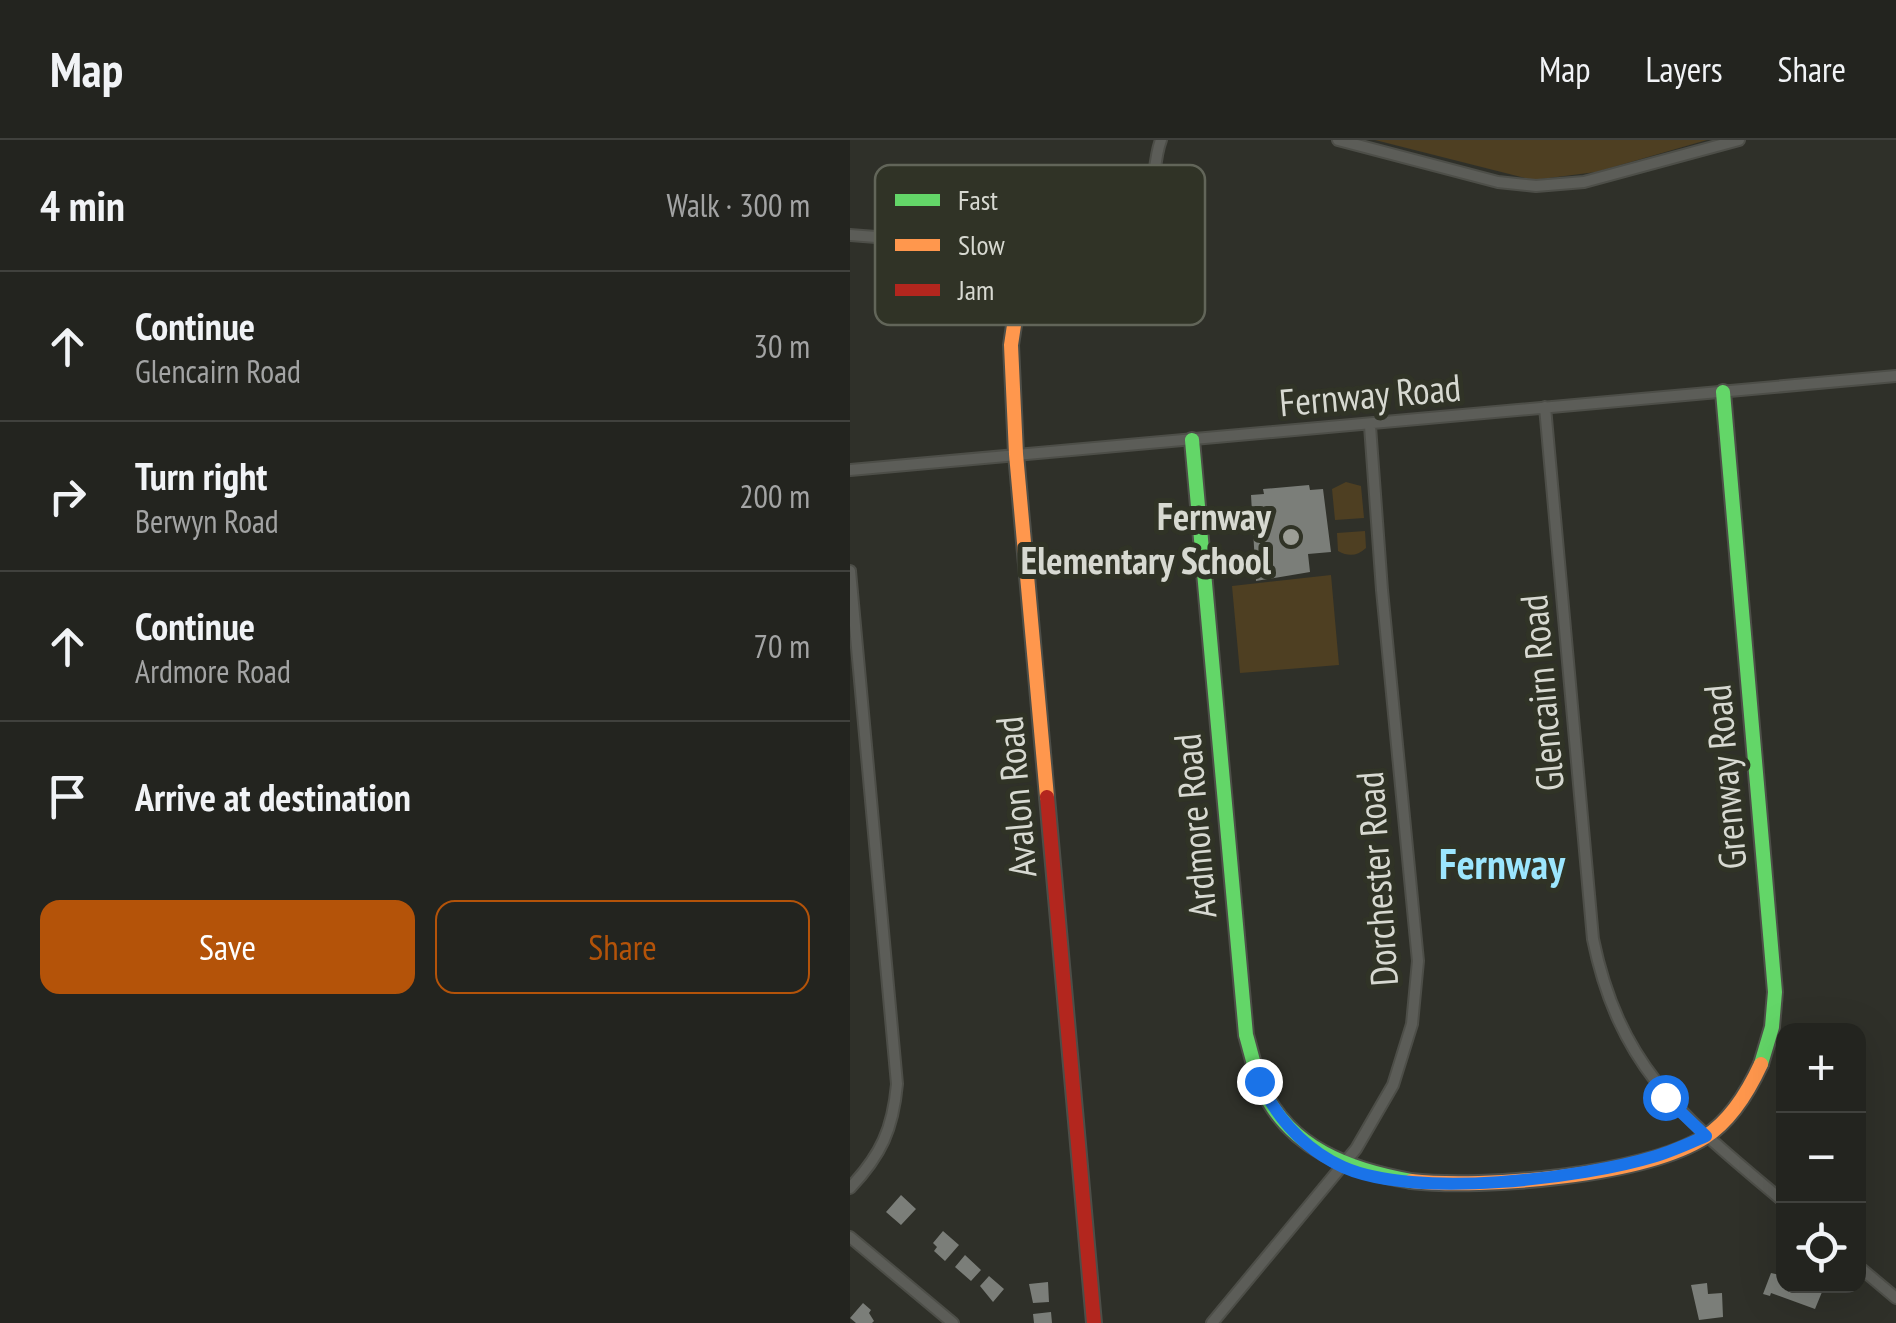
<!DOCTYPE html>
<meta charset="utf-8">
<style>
body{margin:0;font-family:"PT Sans Narrow",sans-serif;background:#2f302c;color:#f1f3f6}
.controls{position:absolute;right:30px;bottom:30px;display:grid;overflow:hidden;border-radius:20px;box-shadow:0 10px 40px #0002}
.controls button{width:90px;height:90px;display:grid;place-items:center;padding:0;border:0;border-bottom:2px solid #40413d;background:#23241f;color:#f1f3f6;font:50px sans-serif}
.stop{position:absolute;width:30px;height:30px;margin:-22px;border:8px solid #1a73e8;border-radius:50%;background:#fff}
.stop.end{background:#1a73e8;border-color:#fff;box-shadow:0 2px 10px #0008}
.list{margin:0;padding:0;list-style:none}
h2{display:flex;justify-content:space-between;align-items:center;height:130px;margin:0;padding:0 40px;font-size:42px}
h2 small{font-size:32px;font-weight:400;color:#a3a4a4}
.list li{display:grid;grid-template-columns:65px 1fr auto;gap:30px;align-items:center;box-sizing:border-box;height:150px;padding:0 40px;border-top:2px solid #40413d}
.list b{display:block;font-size:38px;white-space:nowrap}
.list p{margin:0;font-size:32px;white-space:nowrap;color:#a3a4a4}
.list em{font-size:32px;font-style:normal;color:#a3a4a4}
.actions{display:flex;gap:20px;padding:30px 40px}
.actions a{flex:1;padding:22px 0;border:2px solid #b45309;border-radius:20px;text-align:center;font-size:35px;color:#b45309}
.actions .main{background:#b45309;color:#fff}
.icon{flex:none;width:55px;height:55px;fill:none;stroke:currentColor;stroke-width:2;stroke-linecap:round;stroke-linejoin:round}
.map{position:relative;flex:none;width:1046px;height:1183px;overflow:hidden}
header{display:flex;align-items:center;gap:60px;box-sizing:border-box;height:140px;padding:0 50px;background:#23241f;border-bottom:2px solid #40413d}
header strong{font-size:48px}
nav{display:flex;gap:55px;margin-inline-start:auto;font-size:35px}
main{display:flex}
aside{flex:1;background:#23241f}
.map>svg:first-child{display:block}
.green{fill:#4e3f22}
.building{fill:#7b7e79}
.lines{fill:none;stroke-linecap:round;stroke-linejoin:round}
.street-casing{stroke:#4d4e48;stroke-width:14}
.fast-casing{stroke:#4d4e48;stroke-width:18}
.slow-casing{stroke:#4d4e48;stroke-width:18}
.jam-casing{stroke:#4d4e48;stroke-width:18}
.street{stroke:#5c5d58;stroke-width:10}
.fast{stroke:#63d668;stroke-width:14}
.slow{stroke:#ff974d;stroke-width:14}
.jam{stroke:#b3261e;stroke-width:14}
.route{stroke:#1a73e8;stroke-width:12}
.poi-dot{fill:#9c9e96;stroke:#303326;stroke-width:4}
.labels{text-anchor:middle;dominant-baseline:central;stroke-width:10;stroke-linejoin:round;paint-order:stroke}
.street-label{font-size:38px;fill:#d7d9d1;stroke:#303326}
.poi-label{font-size:38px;font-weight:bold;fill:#d7d9d1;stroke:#303326;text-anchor:end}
.quarter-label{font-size:42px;font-weight:bold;fill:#9ce6fe;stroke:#303326}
.key{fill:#303326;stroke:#626559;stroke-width:2.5}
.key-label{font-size:28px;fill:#d7d9d1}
</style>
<header>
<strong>Map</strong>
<nav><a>Map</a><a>Layers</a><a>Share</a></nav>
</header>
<main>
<aside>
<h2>4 min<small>Walk · 300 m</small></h2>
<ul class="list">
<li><svg class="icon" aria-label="ahead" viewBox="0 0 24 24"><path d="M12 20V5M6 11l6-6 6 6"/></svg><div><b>Continue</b><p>Glencairn Road</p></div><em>30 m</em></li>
<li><svg class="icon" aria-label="right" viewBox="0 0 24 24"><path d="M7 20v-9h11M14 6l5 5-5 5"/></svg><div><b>Turn right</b><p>Berwyn Road</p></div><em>200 m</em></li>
<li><svg class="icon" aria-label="ahead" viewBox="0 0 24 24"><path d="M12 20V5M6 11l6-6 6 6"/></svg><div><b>Continue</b><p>Ardmore Road</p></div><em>70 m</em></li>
<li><svg class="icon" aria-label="arrive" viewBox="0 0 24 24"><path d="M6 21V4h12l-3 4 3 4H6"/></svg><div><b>Arrive at destination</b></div></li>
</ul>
<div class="actions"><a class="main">Save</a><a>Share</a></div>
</aside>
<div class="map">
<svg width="1046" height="1183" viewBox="0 0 1046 1183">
<rect width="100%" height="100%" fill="#2f3029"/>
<path class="green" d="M525 0H857L746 32 683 40Z
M496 342 511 346 514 378 485 380 482 349Z
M515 391 516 408C507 416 499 417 488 411L487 393Z
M481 435 489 525 390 533 382 446Z"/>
<path class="building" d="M459 345 460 350 473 349 481 412 458 414 460 432 406 441 401 355 414 354 413 349Z
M51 1055 66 1069 51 1085 36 1072Z
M93 1091 109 1105 95 1121 84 1111 87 1107 83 1103Z
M115 1115 131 1130 121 1141 105 1127Z
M921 1133 934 1136V1146H960L972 1152 965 1169 921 1153 920 1156 913 1154Z
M139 1136 154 1149 143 1162 130 1146Z
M198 1142 199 1162 183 1163 179 1144Z
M857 1143 858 1154 872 1153 873 1177 849 1180 841 1145Z
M13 1163 21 1170 19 1173 24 1181 22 1183H6L0 1178Z
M201 1172 202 1183H184L183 1174Z"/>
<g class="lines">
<g class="street-casing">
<path id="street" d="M488 0 648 42 686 46 734 42 889 0
M0 95C36 97 72 102 107 109 175 124 252 154 294 75 307 51 302 23 311 0
M695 267 743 799C770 931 837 980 934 1062
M0 330 1046 236
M0 431 47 944C43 989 31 1015 0 1048
M0 1097 103 1183
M1008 1126 1046 1158
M362 1183 506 1009 543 945 562 884 568 821 532 450 520 286"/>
</g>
<g class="fast-casing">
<path id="fast" d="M873 252 925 852 922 887 911 924
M342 300 396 895C401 912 405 932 412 948 440 1009 500 1030 561 1041"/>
</g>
<g class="slow-casing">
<path id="slow" d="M173 126 161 205 166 314 197 657
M561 1041C633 1049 794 1036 855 997 880 981 899 950 911 924"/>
</g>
<g class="jam-casing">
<path id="jam" d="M197 657 244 1183"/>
</g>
<use href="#street" class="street"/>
<use href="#fast" class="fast"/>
<use href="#slow" class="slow"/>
<use href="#jam" class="jam"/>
</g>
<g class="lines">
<path class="route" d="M409 941C428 980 454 1009 493 1027 565 1059 731 1039 806 1016 823 1011 840 1003 856 996L815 957"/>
</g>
<circle class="poi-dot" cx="441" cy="397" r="10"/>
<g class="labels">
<g class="street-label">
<text transform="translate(520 254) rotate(-5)">Fernway Road</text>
<text transform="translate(691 553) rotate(-95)">Glencairn Road</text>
<text transform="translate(874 637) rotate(-95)">Grenway Road</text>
<text transform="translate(165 657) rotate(-95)">Avalon Road</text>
<text transform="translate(344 686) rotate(-95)">Ardmore Road</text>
<text transform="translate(526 739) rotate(-94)">Dorchester Road</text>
</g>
<g class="poi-label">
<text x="421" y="375">Fernway<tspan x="421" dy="44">Elementary School</tspan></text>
</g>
<g class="quarter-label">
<text x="652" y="723">Fernway</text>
</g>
</g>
<rect x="25" y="25" width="330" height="160" rx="15" class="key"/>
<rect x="45" y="54" width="45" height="12" fill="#63d668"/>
<rect x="45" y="99" width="45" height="12" fill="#ff974d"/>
<rect x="45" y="144" width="45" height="12" fill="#b3261e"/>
<g class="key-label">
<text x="108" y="70">Fast</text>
<text x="108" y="115">Slow</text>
<text x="108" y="160">Jam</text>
</g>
</svg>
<div class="controls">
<button>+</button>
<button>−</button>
<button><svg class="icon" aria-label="locate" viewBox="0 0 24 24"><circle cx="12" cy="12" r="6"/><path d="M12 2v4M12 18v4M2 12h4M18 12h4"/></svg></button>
</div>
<div class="stop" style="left:815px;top:957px"></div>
<div class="stop end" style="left:409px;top:941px"></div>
</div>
</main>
